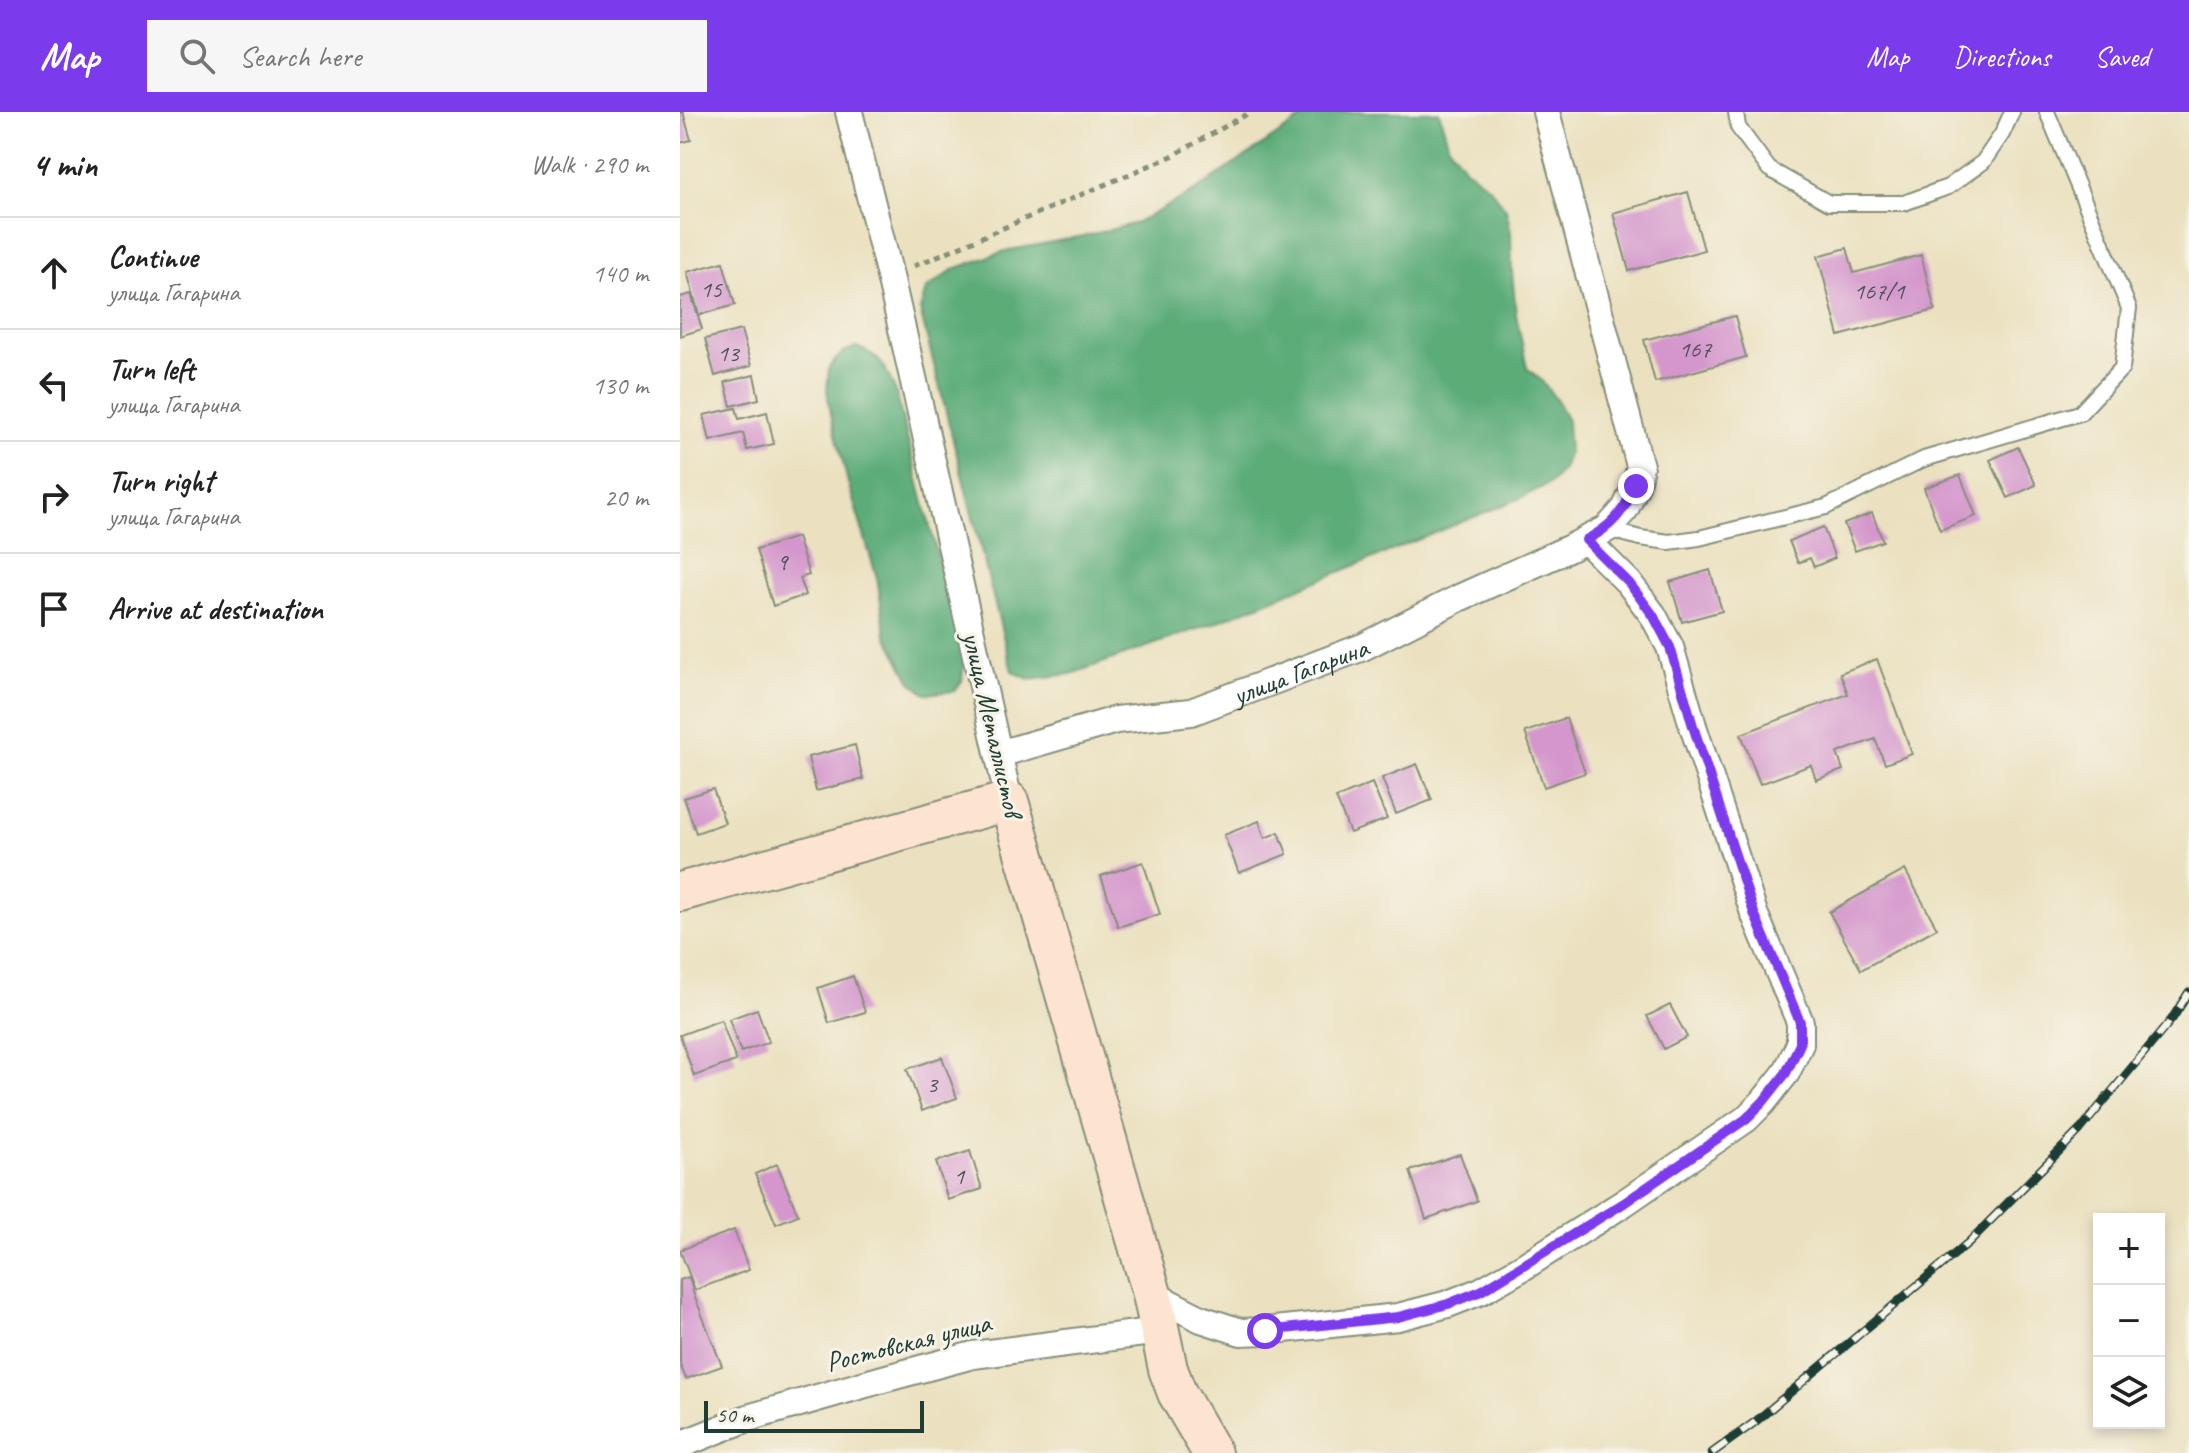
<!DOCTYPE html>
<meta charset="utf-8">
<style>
body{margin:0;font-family:Caveat,sans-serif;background:#f6f6f6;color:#222}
.controls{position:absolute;right:24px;bottom:24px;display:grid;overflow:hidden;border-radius:0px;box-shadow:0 4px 12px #0003}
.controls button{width:72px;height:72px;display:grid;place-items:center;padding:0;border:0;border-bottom:2px solid #e0e0e0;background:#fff;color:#222;font:40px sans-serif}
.scale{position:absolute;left:24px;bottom:20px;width:220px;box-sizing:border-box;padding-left:8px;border:4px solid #1f3d34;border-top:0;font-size:22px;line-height:28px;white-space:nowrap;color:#1f3d34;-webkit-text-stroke:6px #f7f3e8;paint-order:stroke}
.stop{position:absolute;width:24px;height:24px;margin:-18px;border:6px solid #7c3aed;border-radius:50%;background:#fff}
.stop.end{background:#7c3aed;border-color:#fff;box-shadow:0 2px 8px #0008}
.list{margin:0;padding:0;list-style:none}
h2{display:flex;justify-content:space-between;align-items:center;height:104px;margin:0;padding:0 32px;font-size:34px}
h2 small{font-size:26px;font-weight:400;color:#767676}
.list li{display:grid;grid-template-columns:52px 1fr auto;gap:24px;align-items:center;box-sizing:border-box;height:112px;padding:0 32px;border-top:2px solid #e0e0e0}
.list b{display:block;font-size:30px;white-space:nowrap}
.list p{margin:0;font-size:26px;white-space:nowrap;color:#767676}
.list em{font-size:26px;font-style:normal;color:#767676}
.icon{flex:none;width:44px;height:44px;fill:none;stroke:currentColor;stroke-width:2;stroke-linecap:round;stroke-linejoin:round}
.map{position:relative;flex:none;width:1509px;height:1341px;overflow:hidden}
header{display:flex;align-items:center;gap:48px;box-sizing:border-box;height:112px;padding:0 40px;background:#7c3aed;color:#fff}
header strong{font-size:38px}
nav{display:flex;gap:44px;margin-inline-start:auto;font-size:28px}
.search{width:560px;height:72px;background:#f6f6f6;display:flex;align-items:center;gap:20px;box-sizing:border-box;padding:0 28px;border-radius:0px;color:#767676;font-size:30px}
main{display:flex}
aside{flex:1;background:#fff}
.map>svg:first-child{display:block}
.forest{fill:#5cac78;stroke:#3e7456;stroke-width:2}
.building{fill:#d496cc}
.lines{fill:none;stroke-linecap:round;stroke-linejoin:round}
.lane-casing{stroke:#858f7a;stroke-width:18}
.street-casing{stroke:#858f7a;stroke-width:30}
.secondary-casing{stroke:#858f7a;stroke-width:42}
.path{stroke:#858f7a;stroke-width:5;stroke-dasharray:6 6;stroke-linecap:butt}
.lane{stroke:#fff;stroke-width:14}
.street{stroke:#fff;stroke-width:26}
.secondary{stroke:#fde4d1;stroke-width:38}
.rail-casing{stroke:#1f3d34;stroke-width:9}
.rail{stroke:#f7f3e8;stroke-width:6;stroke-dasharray:18;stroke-linecap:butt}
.route{stroke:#7c3aed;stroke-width:10}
.labels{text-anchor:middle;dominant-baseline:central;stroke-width:6;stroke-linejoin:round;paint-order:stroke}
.number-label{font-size:24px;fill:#4c535a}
.street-label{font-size:28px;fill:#1f3d34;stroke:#f7f3e8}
</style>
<header>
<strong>Map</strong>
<div class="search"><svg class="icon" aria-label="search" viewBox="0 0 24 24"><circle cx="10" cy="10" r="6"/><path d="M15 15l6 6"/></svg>Search here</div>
<nav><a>Map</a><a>Directions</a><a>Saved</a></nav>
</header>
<main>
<aside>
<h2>4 min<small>Walk · 290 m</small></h2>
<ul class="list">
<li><svg class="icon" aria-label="ahead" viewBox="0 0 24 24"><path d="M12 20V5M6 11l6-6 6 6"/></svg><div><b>Continue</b><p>улица Гагарина</p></div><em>140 m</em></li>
<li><svg class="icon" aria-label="left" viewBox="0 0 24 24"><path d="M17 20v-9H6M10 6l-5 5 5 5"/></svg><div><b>Turn left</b><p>улица Гагарина</p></div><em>130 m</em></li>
<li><svg class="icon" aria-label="right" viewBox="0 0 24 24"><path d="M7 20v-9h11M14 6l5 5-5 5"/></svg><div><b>Turn right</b><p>улица Гагарина</p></div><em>20 m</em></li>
<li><svg class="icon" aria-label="arrive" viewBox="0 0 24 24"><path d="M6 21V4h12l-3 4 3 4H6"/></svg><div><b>Arrive at destination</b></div></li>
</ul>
</aside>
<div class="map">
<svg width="1509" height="1341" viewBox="0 0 1509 1341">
<rect width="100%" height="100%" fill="#f7f3e8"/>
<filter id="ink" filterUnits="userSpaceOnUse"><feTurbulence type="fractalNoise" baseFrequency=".0125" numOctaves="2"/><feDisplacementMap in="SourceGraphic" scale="16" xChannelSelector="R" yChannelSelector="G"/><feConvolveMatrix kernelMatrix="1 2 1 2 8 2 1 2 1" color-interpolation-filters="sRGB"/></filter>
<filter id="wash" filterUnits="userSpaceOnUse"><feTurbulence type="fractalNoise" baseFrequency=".006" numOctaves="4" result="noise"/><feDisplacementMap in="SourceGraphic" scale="32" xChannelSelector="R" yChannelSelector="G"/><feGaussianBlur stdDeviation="1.8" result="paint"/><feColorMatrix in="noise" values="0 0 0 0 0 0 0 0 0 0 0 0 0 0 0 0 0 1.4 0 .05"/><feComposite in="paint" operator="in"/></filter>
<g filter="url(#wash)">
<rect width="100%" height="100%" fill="#ebe1c0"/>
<path class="forest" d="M631 0H759L769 34 785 56 809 75 826 97 831 120 832 160 836 202 847 256 863 270 877 289 887 309 889 340 883 357 871 371 838 387 534 511 391 562 349 567 332 559 240 198 246 177 274 157 325 139 409 123 457 111 515 79Z
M176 235C202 244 205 255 215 278L284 547 282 569 275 579 246 582 231 570 206 523 197 466 168 371 151 302 147 279 149 255 163 240Z"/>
<g id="blocks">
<path class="building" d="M0 0H3L11 28 0 31Z
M1008 80 1024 138 949 159 933 101Z
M1167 136 1174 161 1241 143 1255 198 1159 224 1138 144Z
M43 150 55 193 19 203 7 160Z
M11 182 22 217 0 224V185Z
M1055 204 1066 245 975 270 964 228Z
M61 218 71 254 35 264 25 227Z
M74 263 79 287 51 294 45 270Z
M56 296 59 307 87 300 94 332 67 338 63 321 30 329 24 303Z
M1338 335 1356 373 1328 386 1310 348Z
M1280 363 1296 404 1260 418 1244 376Z
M1192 401 1203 429 1175 439 1164 412Z
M1143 415 1155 446 1134 455 1130 446 1118 451 1109 429Z
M117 425 129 463 120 466 125 483 93 494 76 438Z
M1030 458 1042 499 1002 510 990 470Z
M1197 547 1232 642 1205 652 1195 627 1157 641 1163 658 1136 668 1131 653 1080 672 1061 622 1168 582 1160 561Z
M886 606 905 661 864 675 845 620Z
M175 633 183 667 136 679 128 645Z
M737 652 752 688 716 702 702 666Z
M692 671 707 707 670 721 656 686Z
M33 677 45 711 16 721 4 686Z
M579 709 585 726 599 720 607 742 559 761 544 723Z
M463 750 480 802 438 815 421 764Z
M1225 758 1257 816 1181 858 1149 800Z
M173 864 185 900 149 911 138 876Z
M990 893 1007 925 984 937 967 904Z
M77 897 89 930 61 940 49 907Z
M41 908 56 949 14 964 0 923Z
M262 945 277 986 242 999 227 957Z
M290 1039 302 1077 268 1088 256 1050Z
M780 1042 797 1089 746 1107 730 1059Z
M97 1052 118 1103 96 1112 75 1062Z
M54 1118 69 1158 15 1178 0 1138Z
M9 1165 13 1180 42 1254 6 1267 0 1252V1168Z"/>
</g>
</g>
<g filter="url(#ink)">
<use href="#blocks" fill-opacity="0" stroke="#858f7a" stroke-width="2"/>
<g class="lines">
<g class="lane-casing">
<path id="lane" d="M1056 0 1058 15 1089 57 1149 91H1224L1268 75 1303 50 1322 22 1332 0
M927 417 960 426 989 430 1019 426 1146 395 1244 347 1400 301 1442 256 1449 196 1367 0"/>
</g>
<g class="street-casing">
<g id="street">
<path d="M169 0 210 164 329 689"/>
<path id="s1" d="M319 642 436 608 511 600 683 535 779 486 888 437 927 417 945 397 956 374 960 354 866 0"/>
<path d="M472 1182 521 1207 561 1220 585 1219 718 1205 768 1192 801 1179 843 1155 944 1091 1066 1007 1083 990 1106 961 1120 932V910L1074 801 1013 614 990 535 973 503 949 471 906 428"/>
<path d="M0 1333 68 1306 203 1267 293 1243 479 1219"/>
</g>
</g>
<g class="secondary-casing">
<path id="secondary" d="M0 780 329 689 472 1182 488 1257 497 1281 532 1341"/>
</g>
<path class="path" d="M234 154 492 44 571 0"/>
<use href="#lane" class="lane"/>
<use href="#street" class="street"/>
<use href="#secondary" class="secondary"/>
<g class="rail-casing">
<path id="rail" d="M1032 1341 1075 1310 1289 1130 1400 1018 1492 907 1509 880"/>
</g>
<use href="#rail" class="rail"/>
</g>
</g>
<g class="lines" filter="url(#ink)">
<path class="route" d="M585 1219 718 1205 768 1192 801 1179 944 1091 1066 1007 1083 990 1106 961 1120 932V910L1074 801 1013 614 990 535 973 503 949 471 906 428C933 414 942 401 956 374"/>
</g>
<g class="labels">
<g class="number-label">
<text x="31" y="177">15</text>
<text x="1199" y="179">167/1</text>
<text x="1015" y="237">167</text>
<text x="48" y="241">13</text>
<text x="102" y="450">9</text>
<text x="252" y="972">3</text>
<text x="279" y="1064">1</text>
</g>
<g class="street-label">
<text stroke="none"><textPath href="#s1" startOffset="314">улица Гагарина</textPath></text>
<text transform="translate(313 612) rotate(77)">улица Металлистов</text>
<text transform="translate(228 1230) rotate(-14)">Ростовская улица</text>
</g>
</g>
</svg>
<div class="controls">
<button>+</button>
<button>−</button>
<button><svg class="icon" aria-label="layers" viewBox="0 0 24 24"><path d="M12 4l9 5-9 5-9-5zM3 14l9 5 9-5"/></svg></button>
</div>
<div class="scale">50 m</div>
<div class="stop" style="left:585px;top:1219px"></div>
<div class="stop end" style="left:956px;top:374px"></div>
</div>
</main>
